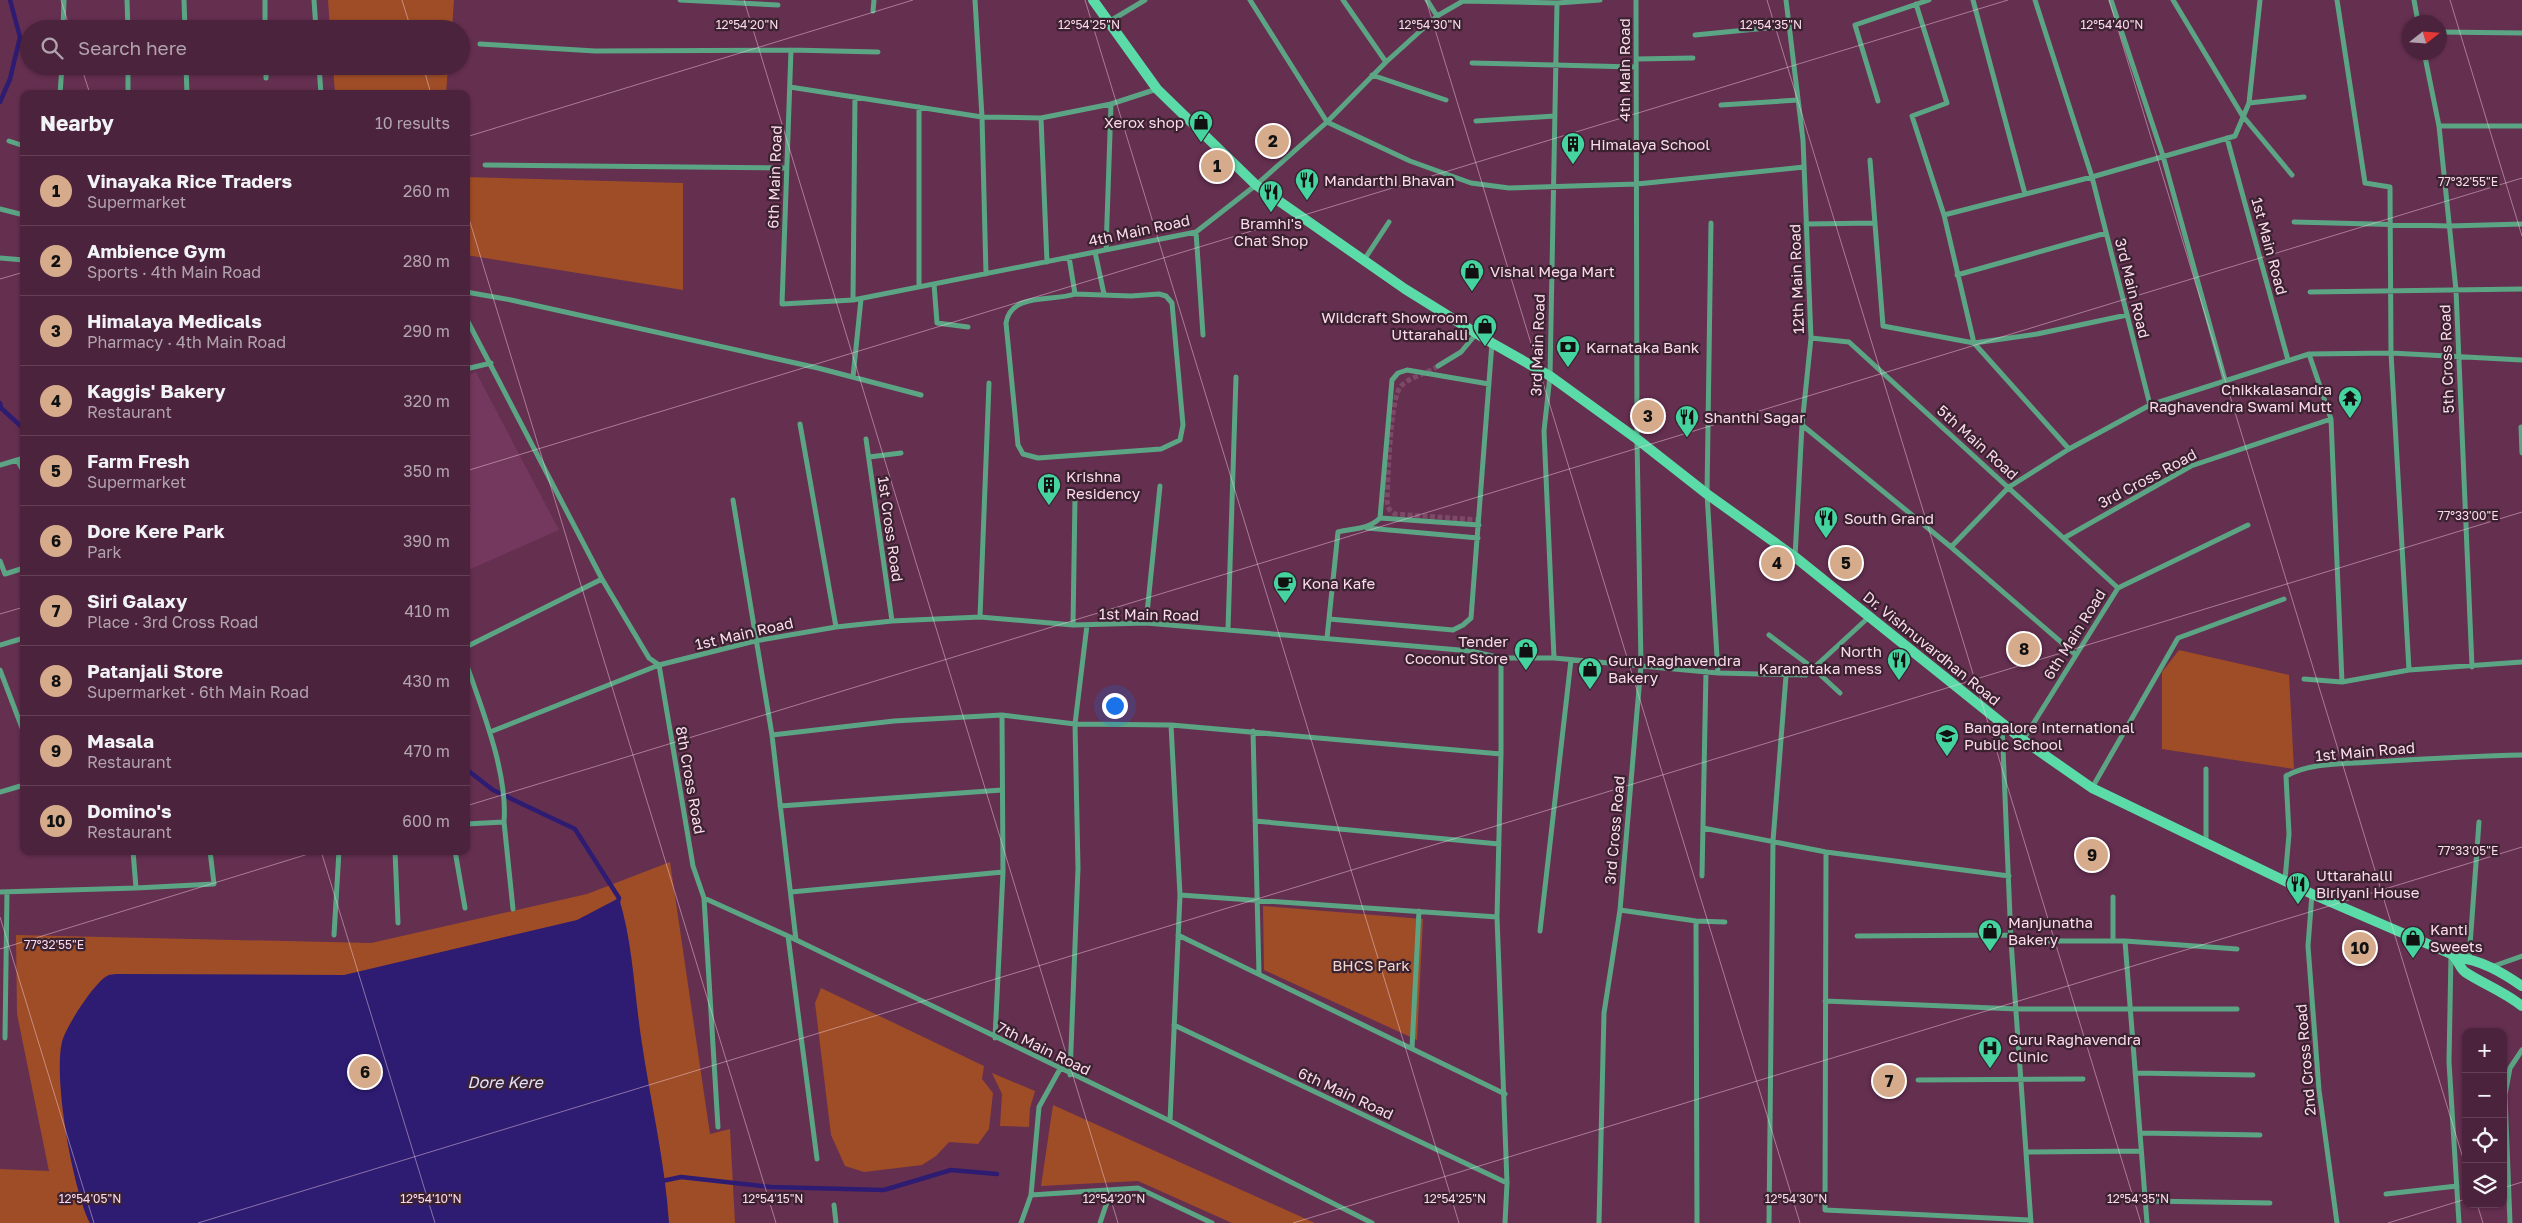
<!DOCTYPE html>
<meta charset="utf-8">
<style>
body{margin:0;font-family:"Golos Text",sans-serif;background:#562f47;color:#f1f3f6}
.controls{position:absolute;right:15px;bottom:15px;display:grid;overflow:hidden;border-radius:10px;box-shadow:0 1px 4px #0004}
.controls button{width:45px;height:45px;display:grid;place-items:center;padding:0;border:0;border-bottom:1px solid #634056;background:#4c233c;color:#f1f3f6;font:25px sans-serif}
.compass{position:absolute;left:2402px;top:15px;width:45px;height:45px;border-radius:50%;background:#4c233c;box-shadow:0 1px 4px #0004;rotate:73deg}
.you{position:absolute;left:1114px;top:705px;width:18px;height:18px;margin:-12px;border:4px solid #fff;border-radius:50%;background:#1a73e8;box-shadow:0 0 0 8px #1a73e833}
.badge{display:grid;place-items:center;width:32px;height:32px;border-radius:50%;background:#d6ab8b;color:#111;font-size:16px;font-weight:700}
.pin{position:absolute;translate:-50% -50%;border:2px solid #fff;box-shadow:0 1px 5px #0006}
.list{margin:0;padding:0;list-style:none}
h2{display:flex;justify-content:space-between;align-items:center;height:65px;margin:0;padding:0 20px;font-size:21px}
h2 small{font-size:16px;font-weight:400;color:#b2a4af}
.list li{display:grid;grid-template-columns:32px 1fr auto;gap:15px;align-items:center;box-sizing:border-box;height:70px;padding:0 20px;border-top:1px solid #634056}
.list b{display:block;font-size:19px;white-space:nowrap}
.list p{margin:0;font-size:16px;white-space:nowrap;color:#b2a4af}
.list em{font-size:16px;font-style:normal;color:#b2a4af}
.icon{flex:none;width:28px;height:28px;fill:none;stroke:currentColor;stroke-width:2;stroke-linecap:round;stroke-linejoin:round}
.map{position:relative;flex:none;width:2522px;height:1223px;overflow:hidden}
.search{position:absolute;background:#4c233c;box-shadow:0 1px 4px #0004;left:20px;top:20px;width:450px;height:55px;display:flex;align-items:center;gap:12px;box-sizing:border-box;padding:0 18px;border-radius:28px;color:#b2a4af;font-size:19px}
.panel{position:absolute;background:#4c233c;box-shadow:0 1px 4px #0004;left:20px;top:90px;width:450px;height:765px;border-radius:10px}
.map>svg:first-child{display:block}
.built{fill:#74375d}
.green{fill:#9f4d27}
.water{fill:#2e1c73}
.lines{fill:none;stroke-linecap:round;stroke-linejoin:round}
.stream{stroke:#2e1c73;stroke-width:4.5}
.street-tunnel{stroke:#7c4967;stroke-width:5;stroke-dasharray:5 2.5;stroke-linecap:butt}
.street{stroke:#5ba585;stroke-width:5}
.secondary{stroke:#5bdba8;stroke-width:10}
.ticks{fill:none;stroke:#fcdaec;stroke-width:1;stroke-opacity:0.45}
.labels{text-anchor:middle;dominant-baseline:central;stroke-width:4.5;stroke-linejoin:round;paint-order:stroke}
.street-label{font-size:15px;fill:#fcdaec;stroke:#3b2230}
.poi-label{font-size:15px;fill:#fcdaec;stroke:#3b2230;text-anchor:start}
.park-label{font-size:15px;fill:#f1d7cb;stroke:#3b2230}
.water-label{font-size:16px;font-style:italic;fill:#e0e1fa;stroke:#3b2230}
.ticks-label{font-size:12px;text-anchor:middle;fill:#fcdaec;stroke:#3b2230;stroke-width:4.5;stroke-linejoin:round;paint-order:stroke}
</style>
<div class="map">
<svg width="2522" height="1223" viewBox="0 0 2522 1223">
<rect width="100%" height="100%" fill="#652f50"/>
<path class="built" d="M476 372 559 530 466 571V375Z"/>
<path class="green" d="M328 0H454L452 29H330Z
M333 66H448L446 94H335Z
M466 177 683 183V290L466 255Z
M2179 650 2289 675 2294 769 2162 749V672Z
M670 862 710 1134 730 1129 735 1223H0V1169L49 1171 17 1014 16 935 371 943 587 894Z
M1263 906 1423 919 1417 1040 1264 970Z
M821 988 984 1066 982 1079 993 1093 989 1129 978 1144 949 1142 936 1156 922 1165 864 1172 845 1166 831 1135 815 1003Z
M992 1073 1035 1091 1030 1108 1029 1127 1000 1126 1002 1094Z
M1053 1105 1315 1223H1232L1138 1181 1041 1186Z"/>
<path class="water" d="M619 898C633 944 634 990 641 1037 650 1100 665 1160 669 1223H90C73 1190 53 1078 62 1042 65 1028 94 983 107 976 110 974 118 974 122 974L344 975 577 920Z"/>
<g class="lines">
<path class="stream" d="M0 102 10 79 20 37 10 0
M0 403 1 408 24 429
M466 769 493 790 575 829 619 898 618 902
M662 1181 681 1177 771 1187 884 1190 951 1170 997 1174"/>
<path class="street-tunnel" d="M1438 366C1426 374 1410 377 1401 386 1390 397 1388 481 1387 501L1389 509 1395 514 1480 520"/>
<path class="street" d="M127 0 128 29
M184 0 185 29
M265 0V29
M314 0 316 29
M680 0 778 5
M975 0 982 117 986 274
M1250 0 1327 122 1410 161 1471 183 1509 188 1637 184 1804 167
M1343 0 1386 62
M1427 0 1437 16
M1786 0 1803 140 1811 338 1802 425 1795 557
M1973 0 2025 194
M2035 0 2092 177 2150 405
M2111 0 2163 156 2225 380
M2173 0 2242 115 2292 175
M2337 0 2365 183 2390 187 2391 353 2409 670
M2414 0 2418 22
M1916 4 1947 103 1912 116 1944 215 1974 343 2069 449
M873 11 874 0
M1110 21 1145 0
M63 29 64 0
M2440 32 2522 33
M1695 35 1789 26
M480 44 595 51 791 50 878 52
M791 50 782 304 853 300 1196 232 1256 185 1327 122 1386 62 1437 16 1463 1 1557 3 1600 0
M2424 52 2439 126 2456 290 2472 667
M1636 59 1693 58
M1472 63 1635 67
M128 66V94
M186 66 187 94
M266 66V78
M319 66 321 94
M1372 75 1446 100
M790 87 982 117 1041 118 1111 104 1157 89
M60 94 62 66
M1878 101 1855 25 1929 0
M2249 103 2304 97
M1721 105 1798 100
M1041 118 1047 262
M1476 121 1555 116
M2439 126H2522
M2227 138 2288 360
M9 141 24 146
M1870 160 1883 326 1974 343 2037 334 2127 315
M485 165 787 168
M0 209 24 215
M1944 215 2092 177 2235 136 2249 103 2260 0
M2294 222 2449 226 2522 224
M1711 223 1707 494 1718 673
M1806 224 1875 223
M1196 232 1203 335
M1106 250 1111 104
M1095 252 1104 294
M1069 257 1075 294
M0 258 24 260
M1364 260 1389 222
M1957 275 2106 233
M934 284 937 323 968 327
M919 287V107
M466 292 511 300 818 368 921 395
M2310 292 2522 289
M1075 294 1131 296 1159 294 1166 296 1172 303 1183 425 1180 440 1161 449 1038 458 1023 454 1018 445 1006 323C1011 292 1052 302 1075 294Z
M853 300 855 97
M466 318 602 579 649 658 659 665
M1811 338 1849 342 2118 588
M2309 354 2331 419 2342 682 2409 670 2522 662
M1438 366 1461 352 1476 334
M466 369 491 363
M853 377 861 299
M800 424 836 627
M1802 425 1951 547 2076 655
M2521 427 2522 453
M866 439 892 621
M869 457 901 453
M17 460 24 472
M0 465 24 458
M733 500 772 735 796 940
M1380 518 1479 525
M1367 528 1478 538
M2064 538 2191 466 2331 419
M1951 547 2009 487 2069 449 2150 405 2309 354 2391 353 2522 360
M0 561 5 574 24 568
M980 617 989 383
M1329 619 1453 630 1463 625 1471 618 1492 343
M1146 623 1160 486
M1073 625 1075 498
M1228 629 1236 377
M1769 635 1813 668 1840 693
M1327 638 1338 532C1353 528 1368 530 1380 518L1392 380 1398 373 1407 370 1489 384
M0 645 24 638
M466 647 602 579
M1501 658V754L1497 917 1507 1183 1505 1223
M1554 658 1544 431 1550 376 1557 3
M466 663C482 709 508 773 504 822L466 824
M659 665 693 866 704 898 718 1127
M0 670 24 733
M2304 679 2342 682
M2002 724 2011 941 2031 1223
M1253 731 1259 974
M490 732 659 665 755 641 836 627 892 621 980 617 1073 625 1146 623 1471 651 1501 658H1554L1718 673 1806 675 1869 617
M772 735 894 721 1002 715 1075 724 1171 725
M2023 740 2118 588 2248 525
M2092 788 2178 638 2284 599
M0 792 24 785
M780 806 1002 790
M1255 821 1499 844
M504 822 513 909
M1703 828 1826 852 2009 876
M2206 843V769
M133 851 136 888 214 884 210 851
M395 851 398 923
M455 851 465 908
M1826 852 1825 1210 2030 1220
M1702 876 1706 671
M2285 880 2289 834 2286 776C2310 762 2345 764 2372 762 2422 759 2472 756 2522 755
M0 892 136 888
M791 892 1003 872
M2312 894 2308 946 2319 1090 2337 1223
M1180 895 1497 917
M704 898 788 936 1170 1121 1372 1223
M1620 910 1696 921 1697 1223
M1696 921 1725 922
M1540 931 1571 660
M334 935 339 851
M1178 935 1505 1094
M788 936 817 1159
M1857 936 2011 935
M2011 941H2125L2237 949
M2113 941V897
M2125 941 2147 1223
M2451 954 2449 1062 2459 1223
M2469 959 2479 822
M2491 967 2522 956
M1825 1001 2017 1009H2237
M1174 1025 1507 1183
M5 1038 7 892
M995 1038 1003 872 1002 715
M1412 1048 1419 911
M2135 1073 2253 1075
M1070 1075 1078 868 1075 724 1087 625
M1918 1080 2083 1079
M1170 1121 1180 895 1171 725 1501 754
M2140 1133 2260 1135
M2026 1152 2141 1151
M2386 1194 2457 1186
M1031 1195 1039 1107 1060 1069
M2146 1201 2270 1203
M834 1205 836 1223
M1021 1223 1031 1195 1138 1188 1212 1223
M1100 1223 1111 1190
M1599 1223 1604 1013 1620 910 1641 665 1637 439 1636 0
M1769 1223 1773 841 1786 676
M2510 1223 2505 1095 2510 1068 2522 1050"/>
<path class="secondary" d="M1093 0 1157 89 1256 185 1405 289 1492 343 1550 376 1637 439 1707 494 1795 557 2023 740 2092 788 2312 894 2451 954C2458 959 2459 967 2465 972 2483 984 2503 991 2522 1006
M2457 958C2480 959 2503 973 2522 986"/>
</g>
<path class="ticks" d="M61 0 70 29M402 0 411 29M744 0 1118 1223M1085 0 1459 1223M1426 0 1800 1223M1767 0 2141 1223M2109 0 2466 1168M2450 0 2522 236M81 66 90 94M423 66 431 94M466 137 913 0M466 209 776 1223M0 279 24 272M466 471 2008 0M0 614 24 607M466 806 2522 178M321 851 435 1223M0 917 94 1223M0 949 318 851M2503 1188 2522 1182M2477 1204 2483 1223M198 1223 2522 512M1293 1223 2522 847M2388 1223 2466 1199"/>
<defs>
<g id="shop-pin" transform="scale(1.25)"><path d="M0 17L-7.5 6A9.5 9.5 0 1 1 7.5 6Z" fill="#45d49f" stroke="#3b2230"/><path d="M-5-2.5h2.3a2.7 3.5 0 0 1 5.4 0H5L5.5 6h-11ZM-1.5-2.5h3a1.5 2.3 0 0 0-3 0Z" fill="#111"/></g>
<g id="building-pin" transform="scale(1.25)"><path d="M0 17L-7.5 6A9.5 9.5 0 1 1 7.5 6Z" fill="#45d49f" stroke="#3b2230"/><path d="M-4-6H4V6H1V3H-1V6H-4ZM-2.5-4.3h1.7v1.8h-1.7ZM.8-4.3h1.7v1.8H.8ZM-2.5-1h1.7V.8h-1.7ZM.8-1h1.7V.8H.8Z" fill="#111"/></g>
<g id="restaurant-pin" transform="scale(1.25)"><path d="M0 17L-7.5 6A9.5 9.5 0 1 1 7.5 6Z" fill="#45d49f" stroke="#3b2230"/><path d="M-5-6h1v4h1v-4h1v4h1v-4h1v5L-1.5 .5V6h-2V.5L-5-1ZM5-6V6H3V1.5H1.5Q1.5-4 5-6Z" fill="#111"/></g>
<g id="bank-pin" transform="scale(1.25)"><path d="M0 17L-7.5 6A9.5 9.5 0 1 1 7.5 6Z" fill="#45d49f" stroke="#3b2230"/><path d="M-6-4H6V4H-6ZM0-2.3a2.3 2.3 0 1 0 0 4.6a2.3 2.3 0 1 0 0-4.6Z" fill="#111"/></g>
<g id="temple-pin" transform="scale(1.25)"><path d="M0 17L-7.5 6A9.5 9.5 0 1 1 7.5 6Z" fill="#45d49f" stroke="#3b2230"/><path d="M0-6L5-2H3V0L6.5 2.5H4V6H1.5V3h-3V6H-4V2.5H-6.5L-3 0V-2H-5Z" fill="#111"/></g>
<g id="cafe-pin" transform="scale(1.25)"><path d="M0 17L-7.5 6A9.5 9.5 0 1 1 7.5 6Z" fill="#45d49f" stroke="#3b2230"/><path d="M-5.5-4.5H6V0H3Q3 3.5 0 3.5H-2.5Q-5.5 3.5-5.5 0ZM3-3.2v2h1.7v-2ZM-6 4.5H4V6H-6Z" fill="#111"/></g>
<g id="school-pin" transform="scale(1.25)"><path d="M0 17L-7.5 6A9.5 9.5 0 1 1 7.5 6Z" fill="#45d49f" stroke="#3b2230"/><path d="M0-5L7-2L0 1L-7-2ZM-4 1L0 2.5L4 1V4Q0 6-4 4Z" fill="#111"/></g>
<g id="hospital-pin" transform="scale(1.25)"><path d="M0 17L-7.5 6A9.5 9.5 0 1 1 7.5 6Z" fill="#45d49f" stroke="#3b2230"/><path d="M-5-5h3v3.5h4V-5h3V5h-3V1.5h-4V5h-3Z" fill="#111"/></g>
</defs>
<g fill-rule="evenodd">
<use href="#shop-pin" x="1201" y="122"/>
<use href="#building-pin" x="1573" y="144"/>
<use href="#restaurant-pin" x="1307" y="180"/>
<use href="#restaurant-pin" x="1271" y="192"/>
<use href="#shop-pin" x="1472" y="271"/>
<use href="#shop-pin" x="1485" y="326"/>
<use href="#bank-pin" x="1568" y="347"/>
<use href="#temple-pin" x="2350" y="398"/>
<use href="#restaurant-pin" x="1687" y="417"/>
<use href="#building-pin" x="1049" y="485"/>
<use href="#restaurant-pin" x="1826" y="518"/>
<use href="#cafe-pin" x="1285" y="583"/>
<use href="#shop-pin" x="1526" y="650"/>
<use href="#restaurant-pin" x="1899" y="660"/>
<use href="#shop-pin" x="1590" y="669"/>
<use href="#school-pin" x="1947" y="736"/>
<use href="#restaurant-pin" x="2298" y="884"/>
<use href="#shop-pin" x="1990" y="931"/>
<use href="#shop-pin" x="2413" y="938"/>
<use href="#hospital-pin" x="1990" y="1048"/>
</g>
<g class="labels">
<g class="street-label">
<text transform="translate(1624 70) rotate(-90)">4th Main Road</text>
<text transform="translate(774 177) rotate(-88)">6th Main Road</text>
<text transform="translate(1139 230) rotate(-12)">4th Main Road</text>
<text transform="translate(2270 246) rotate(75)">1st Main Road</text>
<text transform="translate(1796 279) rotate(-92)">12th Main Road</text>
<text transform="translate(2133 288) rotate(76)">3rd Main Road</text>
<text transform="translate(1537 345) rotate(-88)">3rd Main Road</text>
<text transform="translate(2446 359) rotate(-92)">5th Cross Road</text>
<text transform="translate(1978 442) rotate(42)">5th Main Road</text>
<text transform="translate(2147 478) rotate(-28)">3rd Cross Road</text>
<text transform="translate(891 529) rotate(82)">1st Cross Road</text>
<text transform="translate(1149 614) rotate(1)">1st Main Road</text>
<text transform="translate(744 633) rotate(-13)">1st Main Road</text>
<text transform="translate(2074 634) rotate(-58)">6th Main Road</text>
<text transform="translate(1932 648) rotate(39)">Dr. Vishnuvardhan Road</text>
<text transform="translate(2365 751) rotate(-5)">1st Main Road</text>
<text transform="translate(691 780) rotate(80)">8th Cross Road</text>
<text transform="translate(1614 830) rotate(-85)">3rd Cross Road</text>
<text transform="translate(1044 1048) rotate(26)">7th Main Road</text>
<text transform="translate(2305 1060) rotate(-95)">2nd Cross Road</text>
<text transform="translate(1346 1093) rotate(25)">6th Main Road</text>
</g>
<g class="poi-label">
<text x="1184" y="122" text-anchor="end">Xerox shop</text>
<text x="1590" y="144">Himalaya School</text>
<text x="1324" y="180">Mandarthi Bhavan</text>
<text x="1271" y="223" text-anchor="middle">Bramhi's<tspan x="1271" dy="17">Chat Shop</tspan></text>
<text x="1490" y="271">Vishal Mega Mart</text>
<text x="1468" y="317" text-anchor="end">Wildcraft Showroom<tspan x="1468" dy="17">Uttarahalli</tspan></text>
<text x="1586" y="347">Karnataka Bank</text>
<text x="2332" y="389" text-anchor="end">Chikkalasandra<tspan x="2332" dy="17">Raghavendra Swami Mutt</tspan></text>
<text x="1704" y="417">Shanthi Sagar</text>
<text x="1066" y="476">Krishna<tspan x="1066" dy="17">Residency</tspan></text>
<text x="1844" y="518">South Grand</text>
<text x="1302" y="583">Kona Kafe</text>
<text x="1508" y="641" text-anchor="end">Tender<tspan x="1508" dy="17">Coconut Store</tspan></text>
<text x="1882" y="651" text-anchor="end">North<tspan x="1882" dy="17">Karanataka mess</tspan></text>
<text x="1608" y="660">Guru Raghavendra<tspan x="1608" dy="17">Bakery</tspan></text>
<text x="1964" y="727">Bangalore International<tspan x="1964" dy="17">Public School</tspan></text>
<text x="2316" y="875">Uttarahalli<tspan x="2316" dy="17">Biriyani House</tspan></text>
<text x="2008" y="922">Manjunatha<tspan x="2008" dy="17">Bakery</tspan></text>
<text x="2430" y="929">Kanti<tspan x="2430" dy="17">Sweets</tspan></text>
<text x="2008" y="1039">Guru Raghavendra<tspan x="2008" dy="17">Clinic</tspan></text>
</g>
<g class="park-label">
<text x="1371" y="965">BHCS Park</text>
</g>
<g class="water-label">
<text x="505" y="1082">Dore Kere</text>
</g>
</g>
<g class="ticks-label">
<text x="747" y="29">12°54'20"N</text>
<text x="1089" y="29">12°54'25"N</text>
<text x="1430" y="29">12°54'30"N</text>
<text x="1771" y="29">12°54'35"N</text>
<text x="2112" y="29">12°54'40"N</text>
<text x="2468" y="186">77°32'55"E</text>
<text x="2468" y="520">77°33'00"E</text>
<text x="2468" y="855">77°33'05"E</text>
<text x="54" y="949">77°32'55"E</text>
<text x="90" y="1203">12°54'05"N</text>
<text x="431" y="1203">12°54'10"N</text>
<text x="773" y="1203">12°54'15"N</text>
<text x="1114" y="1203">12°54'20"N</text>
<text x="1455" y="1203">12°54'25"N</text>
<text x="1796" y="1203">12°54'30"N</text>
<text x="2138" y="1203">12°54'35"N</text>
</g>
</svg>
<div class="controls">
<button>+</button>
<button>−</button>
<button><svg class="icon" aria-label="locate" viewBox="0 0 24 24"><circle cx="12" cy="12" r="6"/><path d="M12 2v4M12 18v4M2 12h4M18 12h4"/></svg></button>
<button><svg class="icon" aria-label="layers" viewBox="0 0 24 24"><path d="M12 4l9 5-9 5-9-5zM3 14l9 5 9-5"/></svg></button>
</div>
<svg class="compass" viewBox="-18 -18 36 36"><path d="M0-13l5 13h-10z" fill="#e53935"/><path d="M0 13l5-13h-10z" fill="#b2a4af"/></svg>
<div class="you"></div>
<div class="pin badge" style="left:1217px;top:166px">1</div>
<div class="pin badge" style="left:1273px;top:141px">2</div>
<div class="pin badge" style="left:1648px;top:416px">3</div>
<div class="pin badge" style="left:1777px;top:563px">4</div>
<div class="pin badge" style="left:1846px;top:563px">5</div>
<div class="pin badge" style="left:365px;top:1072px">6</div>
<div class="pin badge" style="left:1889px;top:1081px">7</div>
<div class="pin badge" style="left:2024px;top:649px">8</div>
<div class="pin badge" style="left:2092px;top:855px">9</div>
<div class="pin badge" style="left:2360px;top:948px">10</div>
<div class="search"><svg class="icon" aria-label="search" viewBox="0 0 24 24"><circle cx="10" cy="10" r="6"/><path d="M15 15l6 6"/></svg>Search here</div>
<section class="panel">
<h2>Nearby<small>10 results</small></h2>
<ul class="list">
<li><span class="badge">1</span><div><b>Vinayaka Rice Traders</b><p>Supermarket</p></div><em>260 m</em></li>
<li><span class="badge">2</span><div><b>Ambience Gym</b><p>Sports · 4th Main Road</p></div><em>280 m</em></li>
<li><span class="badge">3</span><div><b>Himalaya Medicals</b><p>Pharmacy · 4th Main Road</p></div><em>290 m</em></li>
<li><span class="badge">4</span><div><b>Kaggis' Bakery</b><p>Restaurant</p></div><em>320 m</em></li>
<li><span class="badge">5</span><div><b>Farm Fresh</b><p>Supermarket</p></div><em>350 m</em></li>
<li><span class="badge">6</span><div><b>Dore Kere Park</b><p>Park</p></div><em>390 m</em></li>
<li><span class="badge">7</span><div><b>Siri Galaxy</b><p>Place · 3rd Cross Road</p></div><em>410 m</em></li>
<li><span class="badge">8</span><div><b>Patanjali Store</b><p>Supermarket · 6th Main Road</p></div><em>430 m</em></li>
<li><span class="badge">9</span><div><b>Masala</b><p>Restaurant</p></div><em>470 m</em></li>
<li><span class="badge">10</span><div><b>Domino's</b><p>Restaurant</p></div><em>600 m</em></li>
</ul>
</section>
</div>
